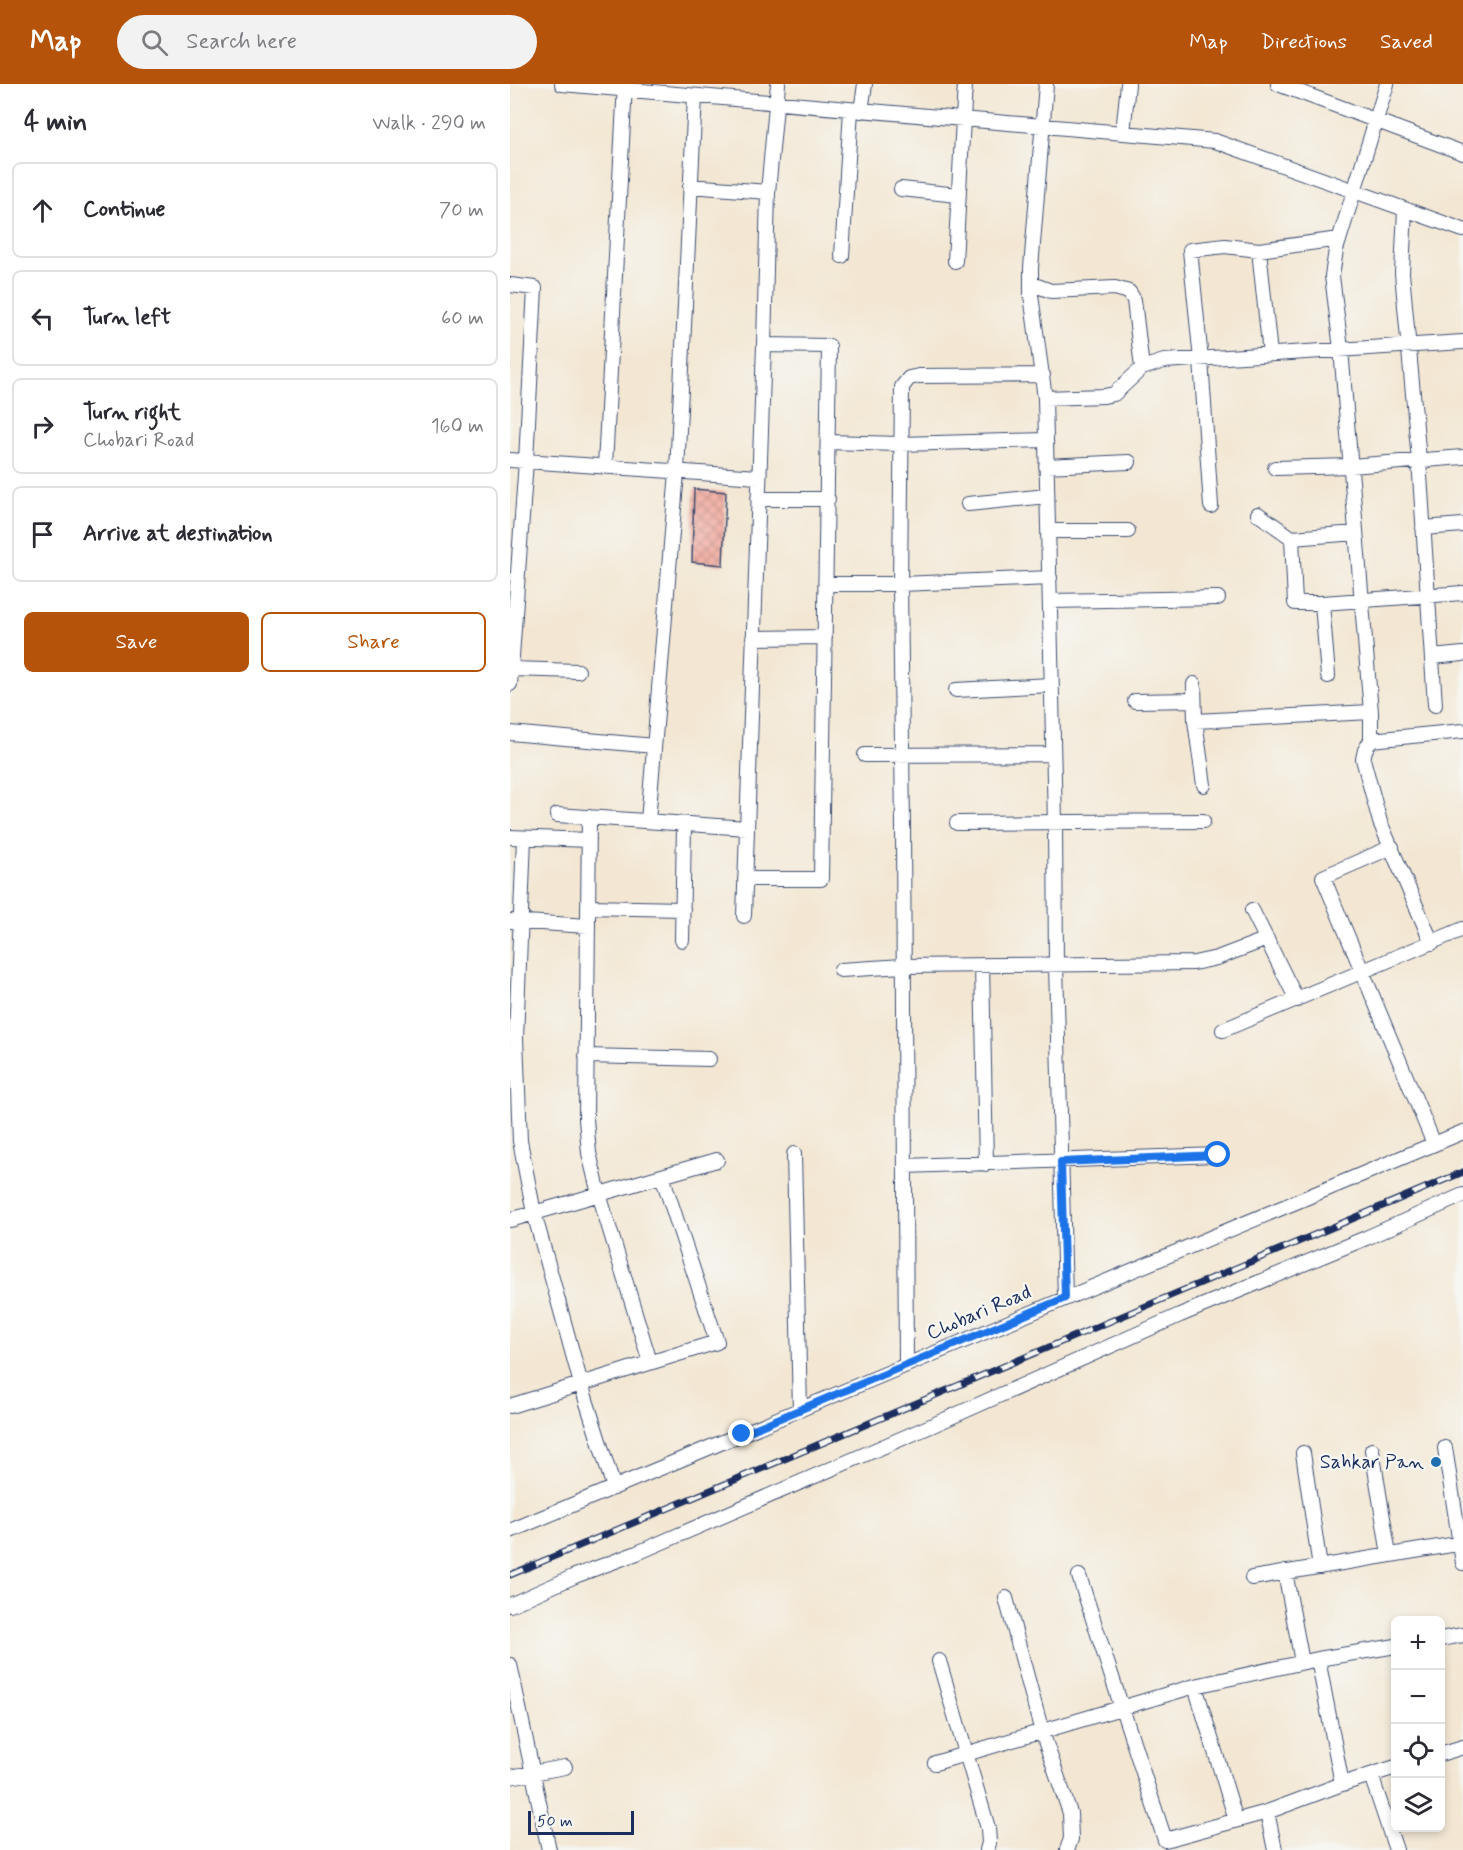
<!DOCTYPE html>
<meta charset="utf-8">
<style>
body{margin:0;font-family:Mynerve,sans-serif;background:#f2f2f3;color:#2b2b33}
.controls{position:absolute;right:18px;bottom:18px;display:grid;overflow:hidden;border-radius:9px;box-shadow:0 3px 9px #0003}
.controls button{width:54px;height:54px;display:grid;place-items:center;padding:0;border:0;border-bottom:2px solid #e1e1e2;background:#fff;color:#2b2b33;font:30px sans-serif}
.scale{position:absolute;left:18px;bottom:15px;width:106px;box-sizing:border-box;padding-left:6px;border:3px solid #1b2f5e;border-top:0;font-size:16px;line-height:21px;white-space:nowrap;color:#1b2f5e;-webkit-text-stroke:4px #f6f6f2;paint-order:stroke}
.stop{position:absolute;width:18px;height:18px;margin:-14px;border:4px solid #1a73e8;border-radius:50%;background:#fff}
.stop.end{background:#1a73e8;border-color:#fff;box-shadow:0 2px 6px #0008}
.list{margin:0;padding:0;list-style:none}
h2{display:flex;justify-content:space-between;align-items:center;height:78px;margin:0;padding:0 24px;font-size:26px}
h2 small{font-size:20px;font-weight:400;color:#7c7c81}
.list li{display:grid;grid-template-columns:39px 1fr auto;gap:18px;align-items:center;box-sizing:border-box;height:96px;margin:0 12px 12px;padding:0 12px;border:2px solid #e1e1e2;border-radius:9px}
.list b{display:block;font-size:22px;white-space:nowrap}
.list p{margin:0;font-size:20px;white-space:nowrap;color:#7c7c81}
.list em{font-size:20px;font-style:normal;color:#7c7c81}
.actions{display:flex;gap:12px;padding:18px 24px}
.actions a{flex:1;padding:14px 0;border:2px solid #b45309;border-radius:9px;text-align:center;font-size:21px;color:#b45309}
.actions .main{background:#b45309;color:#fff}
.icon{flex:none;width:33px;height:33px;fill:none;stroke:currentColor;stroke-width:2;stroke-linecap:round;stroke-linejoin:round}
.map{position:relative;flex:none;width:953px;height:1766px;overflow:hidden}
header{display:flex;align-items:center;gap:36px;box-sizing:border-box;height:84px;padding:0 30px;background:#b45309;color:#fff}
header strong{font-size:28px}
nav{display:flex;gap:33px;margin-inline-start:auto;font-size:21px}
.search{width:420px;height:54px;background:#f2f2f3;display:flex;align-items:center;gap:15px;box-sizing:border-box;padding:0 21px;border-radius:33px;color:#7c7c81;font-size:22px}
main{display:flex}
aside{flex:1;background:#fff}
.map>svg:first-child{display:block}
.building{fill:url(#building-cross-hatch)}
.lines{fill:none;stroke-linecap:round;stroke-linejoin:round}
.minor-casing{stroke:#3b4b70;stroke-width:16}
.minor{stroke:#fff;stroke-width:14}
.rail-casing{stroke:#1b2f5e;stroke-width:7}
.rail{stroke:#f6f6f2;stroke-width:4.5;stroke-dasharray:14;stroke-linecap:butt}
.route{stroke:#1a73e8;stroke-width:8}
.poi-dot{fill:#1f6fb2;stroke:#f6f6f2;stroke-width:2}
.labels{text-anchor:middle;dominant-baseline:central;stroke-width:4.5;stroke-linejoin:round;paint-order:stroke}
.street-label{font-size:20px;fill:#1b2f5e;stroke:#f6f6f2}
.poi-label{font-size:20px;fill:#1b2f5e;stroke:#f6f6f2;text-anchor:end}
</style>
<header>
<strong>Map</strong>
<div class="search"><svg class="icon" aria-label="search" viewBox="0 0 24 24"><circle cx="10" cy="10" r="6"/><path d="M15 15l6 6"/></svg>Search here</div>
<nav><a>Map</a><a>Directions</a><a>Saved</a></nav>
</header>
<main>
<aside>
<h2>4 min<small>Walk · 290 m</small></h2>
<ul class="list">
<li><svg class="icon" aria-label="ahead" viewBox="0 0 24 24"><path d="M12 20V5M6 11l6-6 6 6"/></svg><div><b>Continue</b></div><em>70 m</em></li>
<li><svg class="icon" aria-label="left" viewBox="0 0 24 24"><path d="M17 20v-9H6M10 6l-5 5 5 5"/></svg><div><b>Turn left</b></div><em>60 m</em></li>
<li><svg class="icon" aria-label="right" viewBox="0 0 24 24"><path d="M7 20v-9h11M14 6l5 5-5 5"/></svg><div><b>Turn right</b><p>Chobari Road</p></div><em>160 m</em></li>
<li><svg class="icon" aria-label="arrive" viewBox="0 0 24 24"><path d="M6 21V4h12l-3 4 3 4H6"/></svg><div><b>Arrive at destination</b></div></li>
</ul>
<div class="actions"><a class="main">Save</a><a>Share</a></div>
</aside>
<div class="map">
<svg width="953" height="1766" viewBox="0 0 953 1766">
<defs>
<pattern id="building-cross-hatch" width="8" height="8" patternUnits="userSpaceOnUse" patternTransform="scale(1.5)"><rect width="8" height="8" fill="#f1a69a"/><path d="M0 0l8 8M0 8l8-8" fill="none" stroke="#c28881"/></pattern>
</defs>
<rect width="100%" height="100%" fill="#f6f6f2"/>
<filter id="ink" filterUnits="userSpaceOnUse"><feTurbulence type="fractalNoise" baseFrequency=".0167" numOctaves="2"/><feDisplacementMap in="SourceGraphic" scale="12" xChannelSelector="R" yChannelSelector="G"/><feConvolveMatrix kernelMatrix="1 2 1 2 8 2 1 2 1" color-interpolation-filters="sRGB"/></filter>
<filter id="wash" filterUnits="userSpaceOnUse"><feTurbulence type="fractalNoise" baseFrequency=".008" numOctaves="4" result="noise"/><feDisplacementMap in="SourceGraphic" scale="24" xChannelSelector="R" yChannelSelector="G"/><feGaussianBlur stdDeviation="1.35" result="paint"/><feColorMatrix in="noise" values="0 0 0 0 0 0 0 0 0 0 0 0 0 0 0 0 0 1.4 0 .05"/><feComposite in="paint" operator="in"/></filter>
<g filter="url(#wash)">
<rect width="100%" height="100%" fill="#f3e7d3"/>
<g id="blocks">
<path class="building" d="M184 405 216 408 213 481 182 478Z"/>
</g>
</g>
<g filter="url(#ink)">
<use href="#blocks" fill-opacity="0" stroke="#3b4b70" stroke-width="1.5"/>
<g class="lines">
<g class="minor-casing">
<path id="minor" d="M52 0 705 57 953 146
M536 0 521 184V211L535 314 545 739 546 881 555 1214
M768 0 953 69
M877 0 826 166 822 192 831 265 861 628V656L855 666 853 675 870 738 922 859
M351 27 355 0
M613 49 618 0
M180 102 258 108
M391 105 448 111
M895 125 892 189 909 376 925 621
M749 166 760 270
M332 172 341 26
M445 177 455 0
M522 200 541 207 605 204 619 208 624 216 632 284
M0 201 25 204 16 377 0 600
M535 314 594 312 604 310 632 284 654 277 953 258
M318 358 390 360 535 356
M0 376 248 393
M95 382 115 0
M536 382 619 378
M765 384 841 382 953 373
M248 415H318
M458 420 537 412
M701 422 691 276 680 166 715 162 749 166 829 155
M748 430 782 454 785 519H812L953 509
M913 444 953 441
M539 447H618
M782 454 846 449
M316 500H390L540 494
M540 517 708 514
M812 519 818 592
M243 554 315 553
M922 573 953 570
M1 585 68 587
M684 600 685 637 694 701
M446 606 541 601
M625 617 684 616
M685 637 861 628
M0 649 144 662
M861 656 953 647
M355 671 542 670
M47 731 237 744
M79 733 76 1035 79 1069 89 1110 140 1278
M138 737 167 388 185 12
M447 739 693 737
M0 753 79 756
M14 754 6 954 10 1057 24 1129 71 1300 104 1404
M882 763 813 793 924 1060
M235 795H311L319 262 254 261
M78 823 173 825
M742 826 787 916
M234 832 254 261 258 108 268 0
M0 837 78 842
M172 856 174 740
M472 881 476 1080
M331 886 393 882 684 879 707 874 757 855
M713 946 953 845
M76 972 199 975
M284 1070 290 1326
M395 1082 708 1071
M0 1136 207 1076
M396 1281 393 743 390 500 392 303 399 294 409 292 533 291
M0 1322 207 1258 152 1092
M935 1364 953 1479
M862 1366 879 1471
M793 1369 810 1483
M0 1447 953 1048
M775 1488 792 1578
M569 1492 655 1756 757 1728 832 1700 886 1683
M742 1494 953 1459
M496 1514 532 1648 560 1729 561 1755 557 1766
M0 1521 65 1492 127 1469 423 1341 670 1231 856 1154 953 1111
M930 1555 953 1551
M808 1575 832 1700
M429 1577 478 1744 479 1759 477 1766
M0 1581 39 1766
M685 1602 726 1736
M930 1670 953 1663
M425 1679 685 1602 808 1575 886 1562
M861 1691 886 1766
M0 1693 55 1683
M757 1728 765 1766"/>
</g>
<use href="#minor" class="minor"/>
<g class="rail-casing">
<path id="rail" d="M0 1491 953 1088"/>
</g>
<use href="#rail" class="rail"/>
</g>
</g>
<g class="lines" filter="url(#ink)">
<path class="route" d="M232 1350 555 1214 551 1078 708 1071"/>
</g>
<circle class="poi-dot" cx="926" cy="1378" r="6"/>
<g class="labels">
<g class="street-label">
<text transform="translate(469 1229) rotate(-23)">Chobari Road</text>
</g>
<g class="poi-label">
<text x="914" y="1378">Sahkar Pan</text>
</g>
</g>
</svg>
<div class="controls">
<button>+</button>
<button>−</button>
<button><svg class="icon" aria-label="locate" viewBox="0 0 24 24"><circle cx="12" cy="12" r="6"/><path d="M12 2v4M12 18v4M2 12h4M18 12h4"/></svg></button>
<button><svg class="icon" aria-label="layers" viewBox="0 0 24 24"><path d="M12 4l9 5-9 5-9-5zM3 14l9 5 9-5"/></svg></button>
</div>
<div class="scale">50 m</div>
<div class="stop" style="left:708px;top:1071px"></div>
<div class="stop end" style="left:232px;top:1350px"></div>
</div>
</main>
